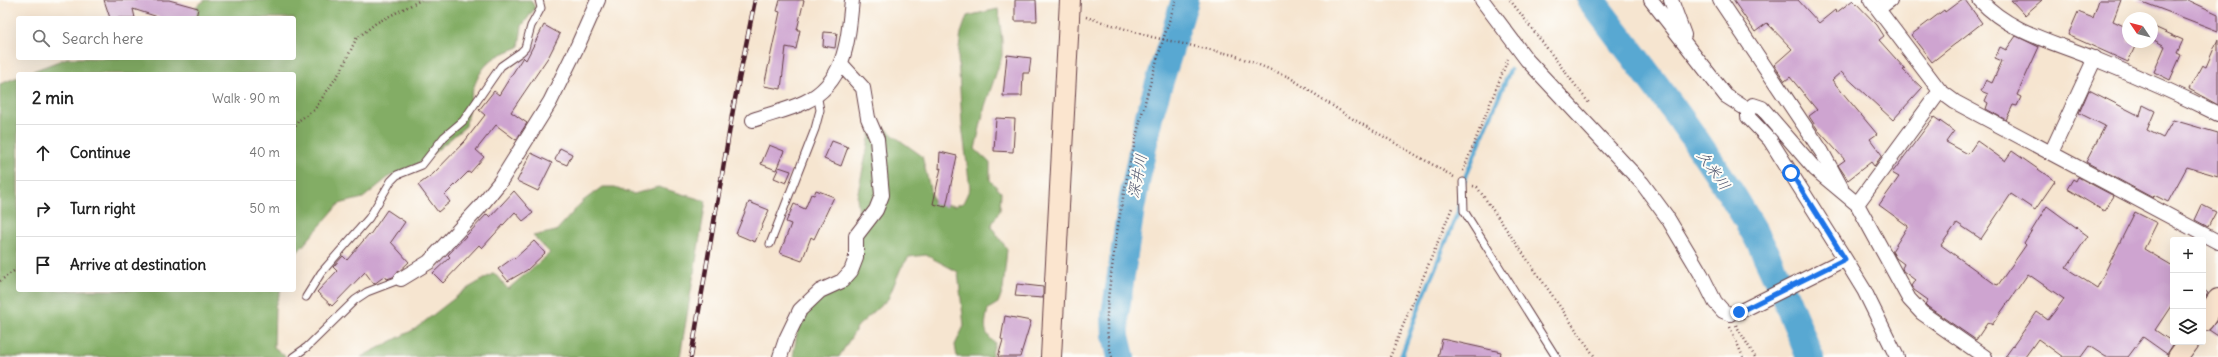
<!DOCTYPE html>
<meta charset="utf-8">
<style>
body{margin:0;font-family:Delius,"Klee One",sans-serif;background:#f2f2f2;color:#222}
.controls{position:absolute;right:12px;bottom:12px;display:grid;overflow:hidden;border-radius:4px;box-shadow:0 4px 16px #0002}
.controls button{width:36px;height:36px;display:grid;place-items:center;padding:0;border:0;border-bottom:1px solid #e0e0e0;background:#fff;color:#222;font:20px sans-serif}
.compass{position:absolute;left:2122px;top:12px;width:36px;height:36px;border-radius:50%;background:#fff;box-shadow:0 4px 16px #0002;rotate:305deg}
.stop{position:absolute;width:12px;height:12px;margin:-9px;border:3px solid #1a73e8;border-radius:50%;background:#fff}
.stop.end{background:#1a73e8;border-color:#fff;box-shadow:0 1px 4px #0008}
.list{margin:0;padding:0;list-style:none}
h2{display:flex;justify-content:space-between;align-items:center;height:52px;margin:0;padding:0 16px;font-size:17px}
h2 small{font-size:13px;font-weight:400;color:#767676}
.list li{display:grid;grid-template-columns:26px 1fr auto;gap:12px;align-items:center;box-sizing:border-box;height:56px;padding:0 16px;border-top:1px solid #e0e0e0}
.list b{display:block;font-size:15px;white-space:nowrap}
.list em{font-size:13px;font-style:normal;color:#767676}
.icon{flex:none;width:22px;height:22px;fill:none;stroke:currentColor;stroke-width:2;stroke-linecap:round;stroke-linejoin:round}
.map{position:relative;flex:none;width:2218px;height:357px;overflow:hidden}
.search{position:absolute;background:#fff;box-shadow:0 4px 16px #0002;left:16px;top:16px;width:280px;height:44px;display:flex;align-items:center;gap:10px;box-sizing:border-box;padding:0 14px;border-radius:4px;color:#767676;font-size:15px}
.panel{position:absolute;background:#fff;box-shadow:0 4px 16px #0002;left:16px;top:72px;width:280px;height:220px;border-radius:4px}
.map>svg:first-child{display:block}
.forest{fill:#83ad65;stroke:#666648}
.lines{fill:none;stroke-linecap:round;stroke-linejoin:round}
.stream{stroke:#59a8d2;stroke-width:4.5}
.river{stroke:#59a8d2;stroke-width:28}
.building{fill:#cea4d0}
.lane-casing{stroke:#643d44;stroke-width:9}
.street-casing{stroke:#643d44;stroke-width:16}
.secondary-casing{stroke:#643d44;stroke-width:22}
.path{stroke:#643d44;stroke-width:2.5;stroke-dasharray:1 3;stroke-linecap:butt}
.lane{stroke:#fff;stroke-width:7}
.street{stroke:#fff;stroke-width:14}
.secondary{stroke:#fbe5cf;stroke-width:20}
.rail-casing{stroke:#4a1f2b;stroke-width:4.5}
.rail{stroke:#fdfcf7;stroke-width:3;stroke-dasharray:9;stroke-linecap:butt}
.route{stroke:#1a73e8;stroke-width:5}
.labels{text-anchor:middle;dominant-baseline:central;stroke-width:4;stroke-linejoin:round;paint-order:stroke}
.water-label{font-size:15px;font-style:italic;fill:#50566e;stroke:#fdfcf7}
</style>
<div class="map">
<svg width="2218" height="357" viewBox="0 0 2218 357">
<rect width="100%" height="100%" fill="#fdfcf7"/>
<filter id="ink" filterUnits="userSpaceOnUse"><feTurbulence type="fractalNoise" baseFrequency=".025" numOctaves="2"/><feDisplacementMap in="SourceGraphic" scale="8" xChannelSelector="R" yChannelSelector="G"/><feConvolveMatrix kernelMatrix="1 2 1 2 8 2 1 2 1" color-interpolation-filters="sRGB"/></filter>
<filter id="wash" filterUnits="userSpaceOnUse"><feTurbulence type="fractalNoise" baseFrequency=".012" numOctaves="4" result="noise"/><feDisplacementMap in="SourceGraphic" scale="16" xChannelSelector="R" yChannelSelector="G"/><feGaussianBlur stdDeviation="0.9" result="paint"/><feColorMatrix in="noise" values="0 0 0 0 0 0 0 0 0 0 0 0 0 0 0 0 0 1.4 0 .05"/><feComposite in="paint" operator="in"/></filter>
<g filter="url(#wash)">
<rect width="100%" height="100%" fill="#f6e5d0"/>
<path class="forest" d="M205 0H531L535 8 522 26 519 47C511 50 503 53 496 57 473 71 469 103 466 126L424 161 390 176 363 198 339 204 294 256V74H25L67 58H294V18H170L193 9Z
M998 9 1002 40V56L985 106 975 149 990 163V180L1001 192 1000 210 991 226 1007 249 1003 290 998 303 988 309C985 325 982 332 995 343L991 357H957L955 345 964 326 958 272 926 255 909 257 901 268 888 299 858 326 839 357H793L798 327 810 307 844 286 861 232 857 197 871 130 885 127 894 136 922 156 933 201 954 206 963 203 970 188 962 125 958 56 961 33 967 16Z
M18 77V290H281L275 306 274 347 286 357H0V84Z
M602 187H615L634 194 658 187 706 201 680 357H361L415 329 465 290 494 273 508 289 550 253 533 236 556 231 583 201Z"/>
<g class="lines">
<path class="stream" d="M1462 185 1510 70
M1401 357 1420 305 1458 212 1461 194"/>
<path class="river" d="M1591 0C1649 76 1709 152 1756 235 1777 274 1793 316 1810 357
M1121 357 1116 336 1115 315 1131 208 1149 116 1185 0"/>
</g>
<g id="blocks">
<path class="building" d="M104 0H169L198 8 196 18H161L133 9 135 18H110Z
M780 0H804L797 30H800L796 49 786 47 781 89 764 86 780 12 777 11Z
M1015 0H1036L1037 21H1015Z
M1733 0H1798L1819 23 1835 10 1836 13 1853 0 1877 25 1884 36 1879 40 1905 69 1903 70 1922 88 1893 120 1841 72 1832 80 1877 134 1870 139 1882 155 1875 165 1874 166 1871 162 1848 180 1838 165 1845 160 1818 130 1809 116 1817 110 1790 77 1785 81 1774 65 1792 49 1767 23 1755 32Z
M1961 0H1965L1982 23 1932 62 1911 35 1944 10 1945 12Z
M2011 0H2042L2025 15Z
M2099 0H2121L2113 21 2128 28V42H2137L2128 62 2068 35 2078 12 2093 18Z
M2137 0H2188L2218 14V31Z
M544 25 560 34 549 56 511 112 527 123 516 140 496 125 476 150 484 157 470 173 468 172 445 195 450 202 438 212 418 185 433 174 465 141 485 115 479 110 494 91 499 95 523 57 526 60Z
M2152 26 2183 40 2177 53 2181 55 2170 80 2154 72 2165 46 2152 39Z
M824 32 837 33 835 48 823 46Z
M2016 36 2039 47 2017 95 2021 97 2017 106 2013 105 2006 120 1986 109 1988 103 1985 101 1988 94 1981 91 1986 80 1992 83 2002 61 1995 58 2000 47 2006 50Z
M2218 39V105L2189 89 2202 65 2206 67Z
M1007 55 1031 58 1029 73H1023L1022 96H1003Z
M2089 90 2140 116 2143 105 2155 111 2147 130 2163 138 2173 120 2218 133V176L2187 167 2168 202 2154 195 2153 198 2086 162 2105 126 2079 113Z
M1934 117 1954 131 1946 142 1968 154 1977 141 2005 161 2012 151 2055 181 2035 210 2011 194 1981 239 1957 223 1941 245 1995 284 1998 285 2026 245 2024 243 2047 206 2088 236 2066 268 2097 288 2135 212 2157 223 2144 249 2173 266V303L2155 330 2174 343 2167 354 2143 337 2128 357H2106L2089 346 2081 357H2063L2038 339 2025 357H2005L2037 312 2048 320 2064 299 2028 274 1992 325 1988 322 1976 340 1928 307 1925 304 1928 300 1914 290 1911 286 1915 280 1903 271 1902 268 1904 264 1896 258 1892 251 1908 226 1879 205 1899 177 1892 173Z
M996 118 1015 119 1013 152 994 151Z
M832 141 848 147 841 166 824 159Z
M769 145 784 151 776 170 761 164Z
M560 148 572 154 567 165 555 160Z
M940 152 957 156 946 207 933 204 941 168 939 169Z
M531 153 552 163 538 191 517 181Z
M779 167 791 171 786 183 774 178Z
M2078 177 2114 196 2104 211 2067 189 2073 179 2076 181Z
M816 190 834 197 814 239 811 237 802 261 780 253 791 224 786 222 794 204 805 209 811 194 814 195Z
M514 191 533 213 523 221 515 212 482 248 479 245 443 283 433 273 450 257 448 255 487 214 490 217Z
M749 202 769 210 755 242 736 234Z
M2202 205 2216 212 2208 227 2195 220Z
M387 210 405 222 391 242 409 262 393 277 387 279 385 276 374 284 365 272 332 306 317 292 337 271 333 267 343 256 347 260 368 235 369 236Z
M534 241 545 253 527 270 508 281 498 269 513 258 514 259Z
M1017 284 1043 287V298L1015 296Z
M2203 289 2208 293 2203 301Z
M1005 316 1031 321 1020 357H998L1003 340 1001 339Z
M2218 319V336L2209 330Z
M1442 339 1501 352 1500 357H1438Z"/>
</g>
</g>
<g filter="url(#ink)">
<use href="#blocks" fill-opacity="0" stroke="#643d44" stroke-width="1"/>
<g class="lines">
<g class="lane-casing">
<path id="lane" d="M1463 182 1464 211 1556 357
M770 244 815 129 820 110 817 94
M306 297 321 273 369 218 391 181 397 175 422 165 444 137 463 121 501 66 521 52 525 48 531 26 541 8 539 0
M293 357 307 347 355 300 367 292 401 279"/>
</g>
<g class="street-casing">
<path id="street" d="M1482 0 1527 60 1642 183 1667 217 1701 274 1715 302 1723 311 1730 314
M1651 0 1726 96 1748 110 1753 105 1762 108 1815 169 1857 204 1909 299 1922 313 1985 357
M1671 0 1684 35
M1720 0 1822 152 1841 187
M1871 0 1940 91 1955 102 2218 242
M1980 0C2010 33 2055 42 2095 59 2137 76 2178 94 2218 114
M1878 9 1890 0
M1748 110V117L1770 140 1845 259 1864 290 1897 357
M753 120C769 114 789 110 805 102 846 82 848 40 852 0
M2051 153 2095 58
M1857 204 1940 91
M401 279 429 262 480 207 500 182 550 102 578 45 598 0
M1739 312 1845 259
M780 357 786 339 800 310 820 291 842 281 851 271 856 258V236L876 210 882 195 877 139 868 118 863 88 841 64"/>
</g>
<g class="secondary-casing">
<path id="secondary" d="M2203 321 2218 299
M1051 357 1070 0
M2178 357 2189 342"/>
</g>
<path class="path" d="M1510 0 1589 103
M1086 17 1152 37 1234 55 1289 77 1348 116 1454 177
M294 130 298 121 314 110 342 69 356 39 376 23 421 0
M1463 171 1508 59
M1473 186 1477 187 1595 357
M0 281 18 268
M1736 325 1755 357
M1730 327 1743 357
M1112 357C1102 325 1109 293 1113 260 1125 170 1147 87 1176 0
M1390 357 1452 208"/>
<use href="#lane" class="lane"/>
<use href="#street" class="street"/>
<use href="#secondary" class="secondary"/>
<g class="rail-casing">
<path id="rail" d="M691 357 734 104 755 0"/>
</g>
<use href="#rail" class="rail"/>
</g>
</g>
<g class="lines" filter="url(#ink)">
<path class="route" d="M1739 312 1845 259 1791 173"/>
</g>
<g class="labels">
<g class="water-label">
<text transform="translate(1714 170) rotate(55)">久米川</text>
<text transform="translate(1137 176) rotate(-79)">深井川</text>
</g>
</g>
</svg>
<div class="controls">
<button>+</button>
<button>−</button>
<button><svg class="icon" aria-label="layers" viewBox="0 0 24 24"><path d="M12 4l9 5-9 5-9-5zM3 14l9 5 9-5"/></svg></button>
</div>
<svg class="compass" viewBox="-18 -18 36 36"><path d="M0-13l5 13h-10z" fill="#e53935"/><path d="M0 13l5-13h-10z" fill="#767676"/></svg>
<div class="stop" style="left:1791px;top:173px"></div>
<div class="stop end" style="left:1739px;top:312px"></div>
<div class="search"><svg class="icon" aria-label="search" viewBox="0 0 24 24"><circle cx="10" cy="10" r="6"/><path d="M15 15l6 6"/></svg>Search here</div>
<section class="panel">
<h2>2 min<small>Walk · 90 m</small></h2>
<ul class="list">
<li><svg class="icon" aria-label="ahead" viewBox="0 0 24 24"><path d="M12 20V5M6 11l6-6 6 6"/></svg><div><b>Continue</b></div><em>40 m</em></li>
<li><svg class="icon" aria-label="right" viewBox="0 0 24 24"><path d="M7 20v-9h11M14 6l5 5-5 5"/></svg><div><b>Turn right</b></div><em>50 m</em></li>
<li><svg class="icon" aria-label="arrive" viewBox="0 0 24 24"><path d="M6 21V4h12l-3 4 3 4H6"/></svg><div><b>Arrive at destination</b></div></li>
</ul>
</section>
</div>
